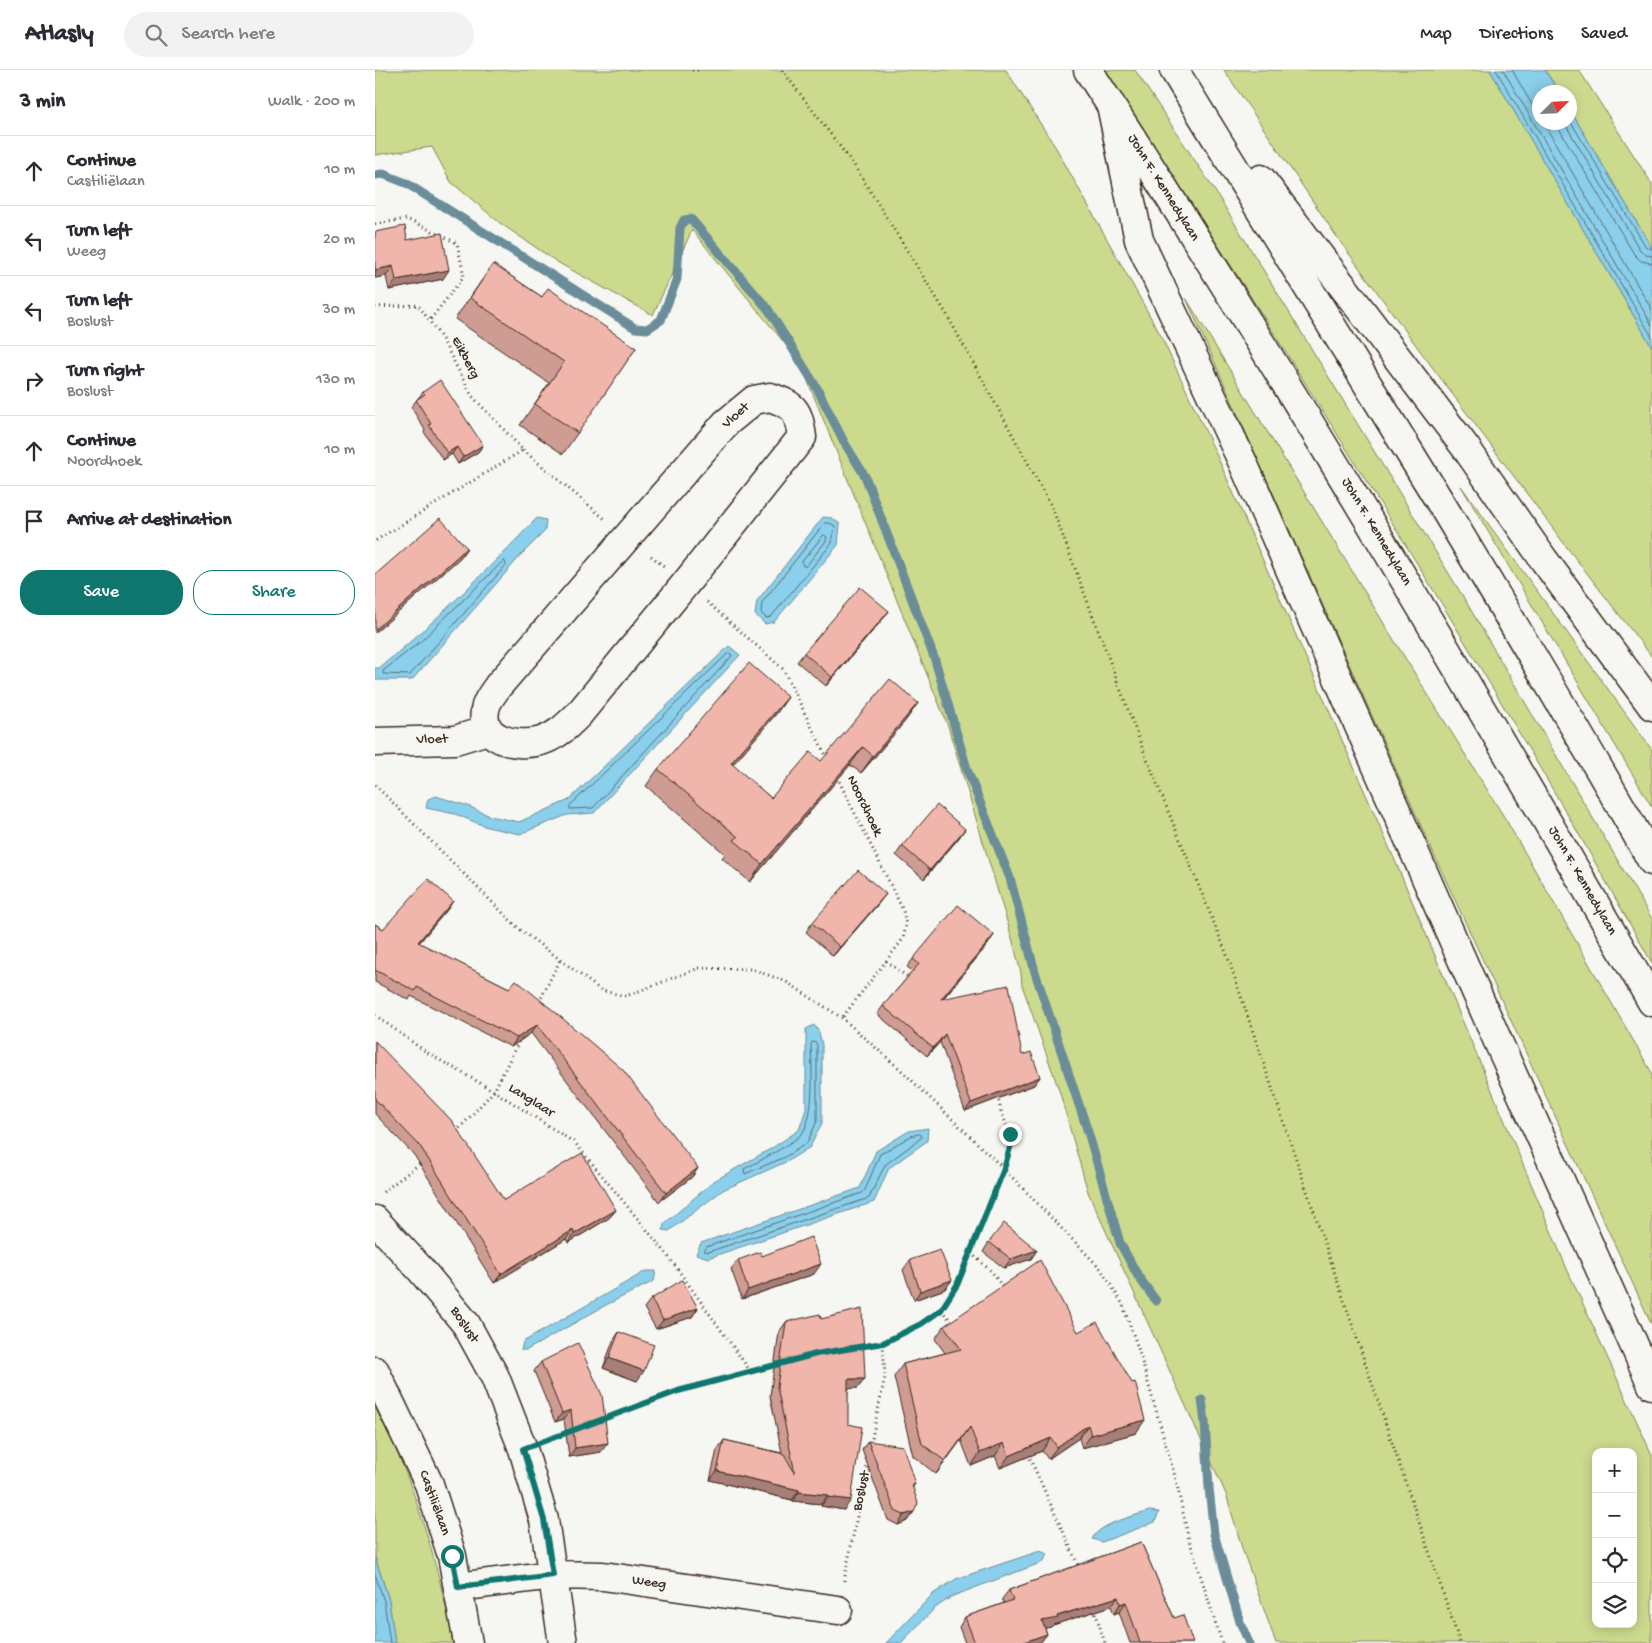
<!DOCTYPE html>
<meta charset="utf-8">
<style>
body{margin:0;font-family:"Gochi Hand",sans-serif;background:#f2f2f3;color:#2b2b33}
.controls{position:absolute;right:15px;bottom:15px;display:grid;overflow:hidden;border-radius:10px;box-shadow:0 2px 12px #0003}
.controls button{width:45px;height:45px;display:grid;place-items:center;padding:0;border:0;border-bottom:1px solid #e1e1e2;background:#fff;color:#2b2b33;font:25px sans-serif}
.compass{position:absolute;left:1157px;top:15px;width:45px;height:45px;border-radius:50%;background:#fff;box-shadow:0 2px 12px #0003;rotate:66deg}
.stop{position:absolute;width:15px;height:15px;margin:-11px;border:4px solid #0f766e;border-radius:50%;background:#fff}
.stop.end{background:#0f766e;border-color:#fff;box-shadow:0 1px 5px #0008}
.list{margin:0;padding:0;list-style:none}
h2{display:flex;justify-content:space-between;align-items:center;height:65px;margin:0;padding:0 20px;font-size:21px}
h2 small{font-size:16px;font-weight:400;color:#7c7c81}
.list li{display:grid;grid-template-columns:32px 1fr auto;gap:15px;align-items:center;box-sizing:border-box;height:70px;padding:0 20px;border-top:1px solid #e1e1e2}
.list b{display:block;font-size:19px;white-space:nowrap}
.list p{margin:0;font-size:16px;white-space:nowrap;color:#7c7c81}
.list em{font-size:16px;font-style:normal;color:#7c7c81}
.actions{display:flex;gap:10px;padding:15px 20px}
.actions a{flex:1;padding:11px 0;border:1px solid #0f766e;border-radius:20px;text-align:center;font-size:18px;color:#0f766e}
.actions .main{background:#0f766e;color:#fff}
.icon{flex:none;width:28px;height:28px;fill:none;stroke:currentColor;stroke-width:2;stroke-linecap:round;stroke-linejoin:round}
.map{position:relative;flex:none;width:1277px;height:1573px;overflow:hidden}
header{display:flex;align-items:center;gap:30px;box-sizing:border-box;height:70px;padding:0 25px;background:#fff;border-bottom:1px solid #e1e1e2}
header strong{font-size:24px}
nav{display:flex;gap:28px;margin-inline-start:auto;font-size:18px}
.search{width:350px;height:45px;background:#f2f2f3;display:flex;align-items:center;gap:12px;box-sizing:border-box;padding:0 18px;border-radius:28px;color:#7c7c81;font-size:19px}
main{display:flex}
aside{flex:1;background:#fff}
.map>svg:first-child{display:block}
.green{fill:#ccda8e;stroke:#848256;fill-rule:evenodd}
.water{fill:#8acfeb;stroke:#6a8d99}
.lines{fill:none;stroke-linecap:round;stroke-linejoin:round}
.shore{stroke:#5b6c70;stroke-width:1}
.stream{stroke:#6a8d99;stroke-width:9}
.minor-casing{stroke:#3b2a1e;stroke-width:31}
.highway-casing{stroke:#3b2a1e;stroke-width:31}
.path{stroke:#3b2a1e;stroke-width:3;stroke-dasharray:1 4;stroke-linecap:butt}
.minor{stroke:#f6f6f2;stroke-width:28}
.highway{stroke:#f6f6f2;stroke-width:28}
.wall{fill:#ce9c93;stroke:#3b2a1e}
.shaded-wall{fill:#a87f78;stroke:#3b2a1e}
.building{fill:#f0b5ab;stroke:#3b2a1e}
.route{stroke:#0f766e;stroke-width:6}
.labels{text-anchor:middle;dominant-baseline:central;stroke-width:4;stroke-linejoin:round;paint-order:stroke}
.street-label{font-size:14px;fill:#3b2a1e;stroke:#f6f6f2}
</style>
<header>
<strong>Atlasly</strong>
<div class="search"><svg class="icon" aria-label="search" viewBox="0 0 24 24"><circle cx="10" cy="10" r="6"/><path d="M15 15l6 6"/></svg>Search here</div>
<nav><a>Map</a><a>Directions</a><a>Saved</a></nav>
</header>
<main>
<aside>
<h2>3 min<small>Walk · 200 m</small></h2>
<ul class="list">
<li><svg class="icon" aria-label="ahead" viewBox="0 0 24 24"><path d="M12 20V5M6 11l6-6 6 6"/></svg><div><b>Continue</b><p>Castiliëlaan</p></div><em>10 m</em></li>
<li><svg class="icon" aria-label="left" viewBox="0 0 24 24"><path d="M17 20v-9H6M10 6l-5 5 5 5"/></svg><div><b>Turn left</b><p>Weeg</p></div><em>20 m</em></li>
<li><svg class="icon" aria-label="left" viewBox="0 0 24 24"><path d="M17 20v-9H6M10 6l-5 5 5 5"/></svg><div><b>Turn left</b><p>Boslust</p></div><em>30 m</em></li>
<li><svg class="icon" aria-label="right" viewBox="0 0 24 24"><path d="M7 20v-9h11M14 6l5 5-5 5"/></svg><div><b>Turn right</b><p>Boslust</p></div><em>130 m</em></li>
<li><svg class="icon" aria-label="ahead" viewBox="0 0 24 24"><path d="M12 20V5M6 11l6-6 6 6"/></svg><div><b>Continue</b><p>Noordhoek</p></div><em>10 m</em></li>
<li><svg class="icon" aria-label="arrive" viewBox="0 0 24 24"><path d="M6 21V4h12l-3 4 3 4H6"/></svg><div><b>Arrive at destination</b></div></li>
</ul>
<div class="actions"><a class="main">Save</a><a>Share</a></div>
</aside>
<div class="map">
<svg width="1277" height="1573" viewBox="0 0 1277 1573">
<rect width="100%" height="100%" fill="#f6f6f2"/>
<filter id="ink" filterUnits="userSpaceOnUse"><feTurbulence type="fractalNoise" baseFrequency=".02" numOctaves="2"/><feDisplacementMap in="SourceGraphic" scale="10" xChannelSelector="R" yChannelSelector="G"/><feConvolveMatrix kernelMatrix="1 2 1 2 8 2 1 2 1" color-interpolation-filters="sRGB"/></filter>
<g filter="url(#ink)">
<path class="green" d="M0 0H631L681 78 785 264 843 388 1021 793 1192 1199 1277 1385V1573H901L868 1481 851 1424 713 1122 684 1020 647 915 646 903 637 868 573 656 425 292 317 160 278 245 182 192 125 153 76 112 57 77 0 85ZM1221 1382H1258V1554H1221Z
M731 0H760L840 121 1090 530 1277 849V893C1244 835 1212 777 1178 720 1035 476 884 238 731 0Z
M849 0H1115L1277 277V587L1194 480 1046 282 964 170Z
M1170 0H1204L1277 114V178L1195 40 1194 22H1184Z
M811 228 1022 575 1131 750 1277 1003V1255L1055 776Z
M1086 416 1277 680V737Z
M0 1338C40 1408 59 1487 78 1565L79 1573H20L14 1530 0 1487Z"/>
<path class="water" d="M1115 0H1170L1184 22H1164V52H1194L1195 40 1277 178V277Z
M448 447 457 448 465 454 463 475 399 552 390 554 380 545 382 531Z
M162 448 171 450 170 461 148 483 37 610H0V598H4C62 551 110 502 162 448Z
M354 576 365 585 219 743 192 745 145 764 112 757 80 744 51 738 53 729 61 726 93 736 115 746 144 752 194 730Z
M439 955 444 962 447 975V1053L435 1077 413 1091 348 1120 294 1161 288 1160 289 1154 339 1111 397 1078 424 1060 431 1039V959Z
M553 1058 552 1071 514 1098 499 1132 333 1188 321 1184 326 1173 485 1118 501 1081 534 1061Z
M271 1201H281L279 1211 231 1235 152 1280H146L148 1272Z
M774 1441 784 1442 780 1452 727 1472 717 1469C725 1453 757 1447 774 1441Z
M665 1481 673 1484 668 1492 578 1526 560 1538 526 1573H511L558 1524 581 1509Z
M0 1487 14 1530 20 1573H0Z"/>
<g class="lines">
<path class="shore" d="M1121 0 1277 267
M1128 0 1277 255
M1137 0 1164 47
M1194 49 1271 177 1277 179
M1168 52 1277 240
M1180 52 1259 184 1266 191 1277 193
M1189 52 1265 180 1271 185 1277 186
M450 453H455L460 456 457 473 396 547 391 548 386 543 387 533Z
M449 465 452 467 451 471 431 496H428L427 492Z
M129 491 131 493V495L35 605 8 604V601L46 571Z
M354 583 357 585 356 587 218 738 195 739V736Z
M438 972 441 973 442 975V1051L432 1073 410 1087 370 1104 369 1099C381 1093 423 1071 428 1062 440 1044 437 997 436 975Z
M545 1064 547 1066 546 1068 510 1095 494 1128 333 1182 329 1181 331 1177 487 1123 490 1120 505 1084 536 1066Z
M0 1504 9 1531 15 1573"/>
<path class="stream" d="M0 105 8 104 31 113 260 258 272 259 286 250 302 209 305 158 309 150 316 149 393 239 442 318 469 372 490 406 560 590 593 702 635 808 660 902 714 1065 745 1173 763 1206 781 1231
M827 1330 830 1352 834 1418 839 1464 865 1552 874 1573"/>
<g class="minor-casing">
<path id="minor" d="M395 327C421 336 423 340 427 367L311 513 204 644C193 655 182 666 166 671 142 678 101 670 111 636 113 629 119 622 123 616L351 353 379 330Z
M0 672 80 670 113 660
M0 1150 46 1200 91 1254 120 1307 148 1379 169 1450 188 1573
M0 1301 54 1414 77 1486 93 1573
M83 1517 178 1505 228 1506 463 1540"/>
</g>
<g class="highway-casing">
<path id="highway" d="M713 0C911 305 1095 617 1277 932
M799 0C889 144 978 289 1067 435 1138 553 1209 671 1277 791
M736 35 764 170 868 393 1125 976 1277 1315
M886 109 1091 378 1169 490 1277 636"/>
</g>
<path class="path" d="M317 0H327
M407 0 479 95 572 245 677 437 767 677 852 885 1085 1573
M0 154 32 149 82 173 89 206 55 250
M0 237 43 235 66 267 97 326 148 380 0 471
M148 380 230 449
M276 486 289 496
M332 532 408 599 452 688
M462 707 528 840 531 855 528 869 467 948
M0 715 143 858 227 921 251 926 324 898 376 899 410 911 467 948 526 1000 629 1099 725 1198 747 1233 763 1278 801 1410 813 1466 847 1573
M511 891 535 909
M164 932 185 890
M0 945 51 982 119 1021 200 1073 291 1183 376 1302
M81 1062 119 1021 145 969
M8 1122 47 1092
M596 1183 617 1202 629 1219
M566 1240 578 1253
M485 1277 508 1273 546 1254 566 1240 582 1215 629 1099 636 1074 635 1064 626 1041 623 1026
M228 1349 303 1321 403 1295
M174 1369 194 1362
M496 1373 510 1307 508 1273
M653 1384 704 1497
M469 1511 493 1392
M719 1538 730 1573"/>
<use href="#minor" class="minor"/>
<use href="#highway" class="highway"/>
</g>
<path class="wall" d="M0 162 32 170 68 209 14 220 11 206 0 208Z
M118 194 167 227 261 278 188 384 145 355 174 313 80 249Z
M48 322 108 375 103 382 83 394 77 384 68 390 49 362 50 360 36 337Z
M514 541 507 550 451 616 422 592 429 583Z
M413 627 401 644 357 695 396 728 446 691 543 633 531 650 486 703 475 695 375 812 347 788 350 784 271 716 283 699Z
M590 759 583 769 549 809 521 785 527 776Z
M78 831 72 840 44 873 134 918 323 1098 317 1107 284 1132 156 963 136 977 36 926 34 930 0 912V854L8 859Z
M504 833 458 886 431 862 437 853Z
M614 873 568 929 647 985 665 1007 659 1015 590 1041 565 972 552 986 502 944 508 936 538 901 532 897 538 889Z
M0 971 129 1130 241 1140 234 1148 193 1173 191 1169 119 1213 39 1085 0 1044Z
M614 1172 662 1180 656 1189 629 1198 608 1182Z
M387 1186 439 1204 367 1229 356 1199 363 1190Z
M535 1190 577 1210 570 1219 539 1230 528 1200Z
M276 1229 323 1238 317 1247 281 1259 269 1238Z
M446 1249 483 1318H473L469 1440 446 1436V1434L418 1431 417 1430 335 1410 342 1380 349 1370 407 1383 395 1326 404 1262 411 1252Z
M569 1256 703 1262 761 1363 707 1378 704 1368 673 1389 667 1381 625 1398 620 1386 596 1396 586 1370 561 1404 538 1386 519 1307 528 1294 570 1283 560 1269Z
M244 1262 262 1311 228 1298 238 1271Z
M166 1292 226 1382 194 1387 189 1349 180 1352 159 1301Z
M493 1371 540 1414 538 1417 532 1451 523 1455 513 1450 487 1380Z
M766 1472 799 1548 818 1573H755L744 1542 739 1544 736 1536 678 1555 676 1557 670 1558 672 1564 665 1573H590L584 1557 590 1547 629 1533 627 1529 634 1520Z"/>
<path class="shaded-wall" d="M18 196 11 206 0 208V200Z
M74 200 68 209 14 220 21 210Z
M108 375 103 382 83 394 88 387Z
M82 377 77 384 68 390 72 383Z
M92 478 85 488 0 563V560Z
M514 541 507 550 451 616 457 607Z
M413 627 401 644 344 711 356 693Z
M543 633 531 650 486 703 498 686Z
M488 677 475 695 375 812 387 794Z
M590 759 583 769 549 809 555 800Z
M511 824 504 833 458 886 465 877Z
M78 831 72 840 37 881 43 872Z
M619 865 614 873 561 937 566 929Z
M162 955 156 963 136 977 142 968Z
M570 964 565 972 552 986 558 978Z
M665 1007 659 1015 590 1041 596 1033Z
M323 1098 317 1107 284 1132 291 1123Z
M241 1140 234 1148 193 1173 199 1164Z
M198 1160 191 1169 119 1213 126 1204Z
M662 1180 656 1189 629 1198 636 1189Z
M446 1194 439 1204 367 1229 373 1220Z
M577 1210 570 1219 539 1230 545 1221Z
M323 1238 317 1247 281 1259 288 1250Z
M234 1288 269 1301 262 1311 228 1298Z
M473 1309H490L483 1318 466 1319Z
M196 1340 189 1349 180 1352 187 1343Z
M770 1350 761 1363 707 1378 716 1365Z
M713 1355 704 1368 673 1389 682 1377Z
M595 1357 586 1370 561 1404 570 1391Z
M676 1368 667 1381 625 1398 634 1386Z
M233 1373 226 1382 194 1387 200 1378Z
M629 1373 620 1386 596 1396 605 1383Z
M342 1401 424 1420 417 1430 335 1410Z
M424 1422 453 1425 446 1434 418 1431Z
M453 1427 476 1430 469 1440 446 1436Z
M539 1442 532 1451 523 1455 529 1445Z
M743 1527 736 1536 678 1555 676 1557 660 1560 667 1551Z
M751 1532 744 1542 739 1544 745 1534Z
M672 1564 665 1573H646Z"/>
<path class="building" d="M30 156 32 170 67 163 74 200 21 210 18 196 0 200V162Z
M118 194 167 227 173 218 261 278 203 363 160 334 189 292 95 228Z
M65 310 108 375 88 387 82 377 72 383 54 355 56 354 41 330 50 324 48 322Z
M65 448 92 478 0 560V505Z
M485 517 514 541 457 607 429 583Z
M374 593 413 627 356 693 396 728 435 682 446 691 515 609 543 633 498 686 488 677 387 794 359 770 363 767 283 699Z
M562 735 590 759 555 800 527 776Z
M483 800 511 824 465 877 437 853Z
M53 809 78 831 43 872 134 918 141 910 180 942 248 1000 323 1098 291 1123 162 955 142 968 42 917 40 921 0 900V854L8 859Z
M583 835 619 865 566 929 634 915 647 985 656 982 665 1007 596 1033 570 964 558 978 508 936 544 894 538 889Z
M0 971 77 1051 129 1130 207 1083 241 1140 199 1164 198 1160 126 1204 45 1076 0 1029Z
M629 1153 662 1180 636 1189 614 1172Z
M436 1167 446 1194 373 1220 363 1190 385 1182 387 1186Z
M565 1180 577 1210 545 1221 535 1190Z
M665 1190 703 1262 722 1252 757 1313 760 1312 770 1350 716 1365 713 1355 682 1377 676 1368 634 1386 629 1373 605 1383 595 1357 570 1391 547 1374 528 1294 586 1279 569 1256Z
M307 1210 323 1238 288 1250 276 1229Z
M487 1239 490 1309H473V1354L487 1357 476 1430 453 1427V1425L424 1422V1420L342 1401 349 1370 409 1384 420 1403 402 1317 411 1252 445 1244 446 1249Z
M244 1262 279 1275 269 1301 234 1288Z
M203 1273 227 1325 233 1373 200 1378 196 1340 187 1343 166 1292Z
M493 1371 528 1376 540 1414 537 1415 543 1433 539 1442 529 1445 520 1441Z
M766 1472 799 1548 808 1545 818 1573H765L751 1532 745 1534 743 1527 682 1546 683 1548 667 1551 672 1564 646 1573H600L590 1547 638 1530 634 1520Z"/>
</g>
<g class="lines" filter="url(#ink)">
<path class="route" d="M77 1486 83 1517 178 1505 169 1450 148 1379 303 1321 441 1284 508 1273 546 1254 566 1240 582 1215 629 1099 636 1074 635 1064"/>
</g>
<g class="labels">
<g class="street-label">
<text transform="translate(788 118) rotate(58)">John F. Kennedylaan</text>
<text transform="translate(90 288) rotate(62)">Eikberg</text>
<text transform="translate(361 346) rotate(-42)">Vloet</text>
<text transform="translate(1001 462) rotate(59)">John F. Kennedylaan</text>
<text transform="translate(57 670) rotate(-2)">Vloet</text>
<text transform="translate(489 736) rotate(64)">Noordhoek</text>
<text transform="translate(1207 811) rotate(60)">John F. Kennedylaan</text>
<text transform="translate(156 1031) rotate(32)">Langlaar</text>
<text transform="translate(89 1255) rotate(56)">Boslust</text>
<text transform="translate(487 1421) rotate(-78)">Boslust</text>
<text transform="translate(59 1433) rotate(70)">Castiliëlaan</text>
<text transform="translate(274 1513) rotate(8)">Weeg</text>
</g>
</g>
</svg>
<div class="controls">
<button>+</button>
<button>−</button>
<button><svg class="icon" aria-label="locate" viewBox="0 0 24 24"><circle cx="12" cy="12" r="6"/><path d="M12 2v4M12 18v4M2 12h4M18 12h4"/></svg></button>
<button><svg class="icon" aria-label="layers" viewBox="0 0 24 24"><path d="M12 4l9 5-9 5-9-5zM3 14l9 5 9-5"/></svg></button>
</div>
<svg class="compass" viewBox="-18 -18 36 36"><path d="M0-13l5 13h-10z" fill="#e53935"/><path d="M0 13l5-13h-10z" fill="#7c7c81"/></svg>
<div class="stop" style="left:77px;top:1486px"></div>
<div class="stop end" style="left:635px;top:1064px"></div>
</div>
</main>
